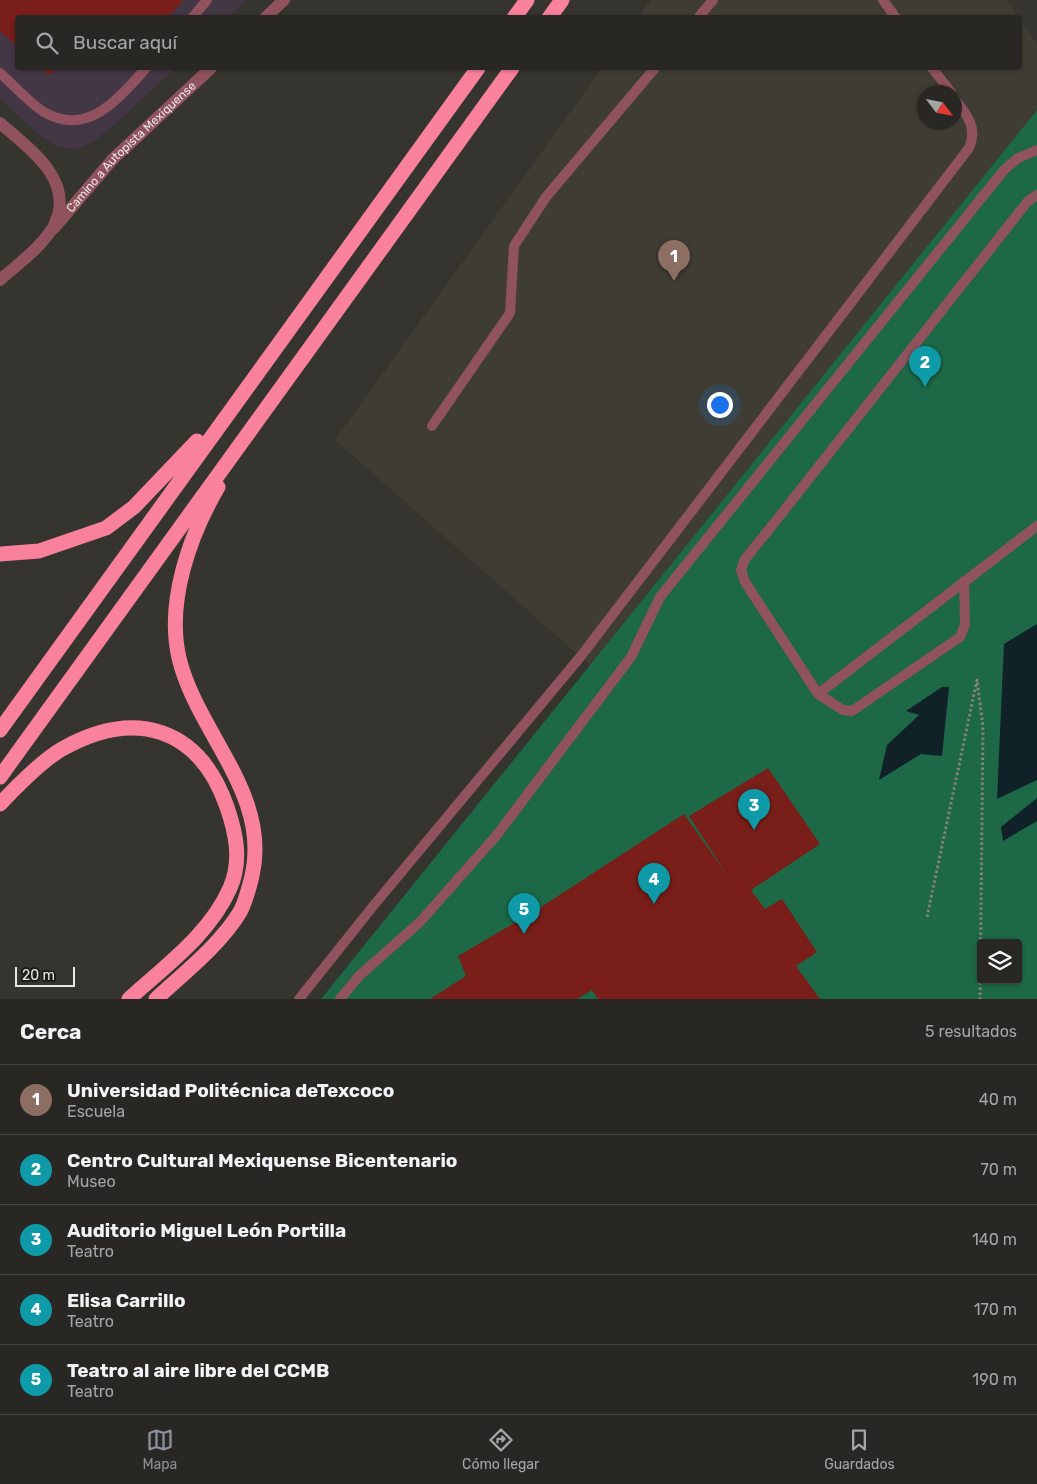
<!DOCTYPE html>
<html lang="es">
<meta charset="utf-8">
<style>
body{margin:0;font-family:Rubik,sans-serif;background:#343330;color:#f1f3f6}
.controls{position:absolute;right:15px;bottom:15px;display:grid;overflow:hidden;border-radius:5px;box-shadow:0 1px 4px #0004}
.controls button{width:45px;height:45px;display:grid;place-items:center;padding:0;border:0;border-bottom:1px solid #444441;background:#282723;color:#f1f3f6;font:25px sans-serif}
.compass{position:absolute;left:917px;top:85px;width:45px;height:45px;border-radius:50%;background:#282723;box-shadow:0 1px 4px #0004;rotate:122deg}
.scale{position:absolute;left:15px;bottom:12px;width:60px;box-sizing:border-box;padding-left:5px;border:2px solid #e8e7e4;border-top:0;font-size:14px;line-height:18px;white-space:nowrap;color:#e8e7e4;-webkit-text-stroke:4px #1c1c19;paint-order:stroke}
.you{position:absolute;left:719px;top:404px;width:18px;height:18px;margin:-12px;border:4px solid #fff;border-radius:50%;background:#1a73e8;box-shadow:0 0 0 8px #1a73e833}
.badge{display:grid;place-items:center;width:32px;height:32px;border-radius:50%;background:#8c9099;color:#fff;font-size:16px;font-weight:700}
.pin{position:absolute;translate:-50% -41px;filter:drop-shadow(0 1px 2px #0008)}
.pin::after{content:'';position:absolute;top:26px;width:18px;height:15px;background:inherit;clip-path:polygon(0 0,100% 0,50% 100%)}
.list{margin:0;padding:0;list-style:none}
h2{display:flex;justify-content:space-between;align-items:center;height:65px;margin:0;padding:0 20px;font-size:21px}
h2 small{font-size:16px;font-weight:400;color:#a5a5a6}
.list li{display:grid;grid-template-columns:32px 1fr auto;gap:15px;align-items:center;box-sizing:border-box;height:70px;padding:0 20px;border-top:1px solid #444441}
.list b{display:block;font-size:19px;white-space:nowrap}
.list p{margin:0;font-size:16px;white-space:nowrap;color:#a5a5a6}
.list em{font-size:16px;font-style:normal;color:#a5a5a6}
.icon{flex:none;width:28px;height:28px;fill:none;stroke:currentColor;stroke-width:2;stroke-linecap:round;stroke-linejoin:round}
.map{position:relative;flex:none;width:1037px;height:999px;overflow:hidden}
.search{position:absolute;background:#282723;box-shadow:0 1px 4px #0004;left:15px;right:15px;top:15px;height:55px;display:flex;align-items:center;gap:12px;box-sizing:border-box;padding:0 18px;border-radius:5px;color:#a5a5a6;font-size:19px}
.sheet{height:415px;background:#282723}
nav{display:flex;justify-content:space-around;align-items:center;box-sizing:border-box;height:70px;border-top:1px solid #444441;background:#282723;font-size:14px;color:#a5a5a6}
nav a{display:grid;justify-items:center;gap:2px}
nav .on{color:#8c9099}
.map>svg:first-child{display:block}
.industrial{fill:#433645}
.built{fill:#3f3d33;fill-rule:evenodd}
.green{fill:#1d6846;fill-rule:evenodd}
.water{fill:#112128}
.building{fill:#791e19}
.lines{fill:none;stroke-linecap:round;stroke-linejoin:round}
.path{stroke:#82817d;stroke-width:3;stroke-dasharray:2.5 2.5;stroke-linecap:butt}
.lane{stroke:#90525f;stroke-width:10}
.street{stroke:#90525f;stroke-width:12}
.highway{stroke:#fa819c;stroke-width:15}
.labels{text-anchor:middle;dominant-baseline:central;stroke-width:4;stroke-linejoin:round;paint-order:stroke}
.street-label{font-size:12px;fill:#e8e7e4;stroke:#1c1c19}
</style>
<div class="map">
<svg width="1037" height="999" viewBox="0 0 1037 999">
<rect width="100%" height="100%" fill="#35342f"/>
<path class="industrial" d="M0 0H247L228 17 18 18V68H175L112 127 94 141 77 149 59 147 42 137 0 99Z"/>
<path class="built" d="M651 0H1006L1019 17 638 18Z
M1020 19 1037 44V110L590 665 335 440 602 68H1020ZM924 92H954V122H924Z"/>
<path class="green" d="M1037 110V999H321ZM981 943H1018V980H981Z"/>
<path class="water" d="M1037 624V780L997 799 1004 644Z
M942 687H949L942 756 921 754 879 780 887 745 919 715 906 711Z
M1037 798V821L1003 841 1001 827Z"/>
<path class="building" d="M0 0H183L168 18H18V47L0 31Z
M41 68H56L49 75Z
M768 768 820 844 751 890 765 909 782 899 817 952 796 966 820 999H598L592 990 577 999H430L466 976 458 956 535 911 684 814 729 878 689 816Z"/>
<g class="lines">
<path class="path" d="M927 917 977 680 983 727 980 999"/>
<path class="lane" d="M883 0 896 18
M192 18 207 0
M698 18 713 0
M932 68 951 92
M0 73C14 85 28 102 44 112 88 138 119 98 146 68
M1037 195 1028 201 767 532 745 559 741 570 745 582 818 694 1037 526
M432 426 510 313 514 246 546 197 655 68
M818 694 843 710 852 711 960 637 965 625 964 581
M299 999 374 905 581 656 969 148C978 127 967 115 954 98
M340 999 359 976 420 922 496 836 631 657 660 597 1004 170 1018 158 1037 150"/>
<g class="street">
<path d="M265 18 284 0"/>
<path d="M0 123C26 146 69 175 58 215 56 219 55 225 52 229 39 249 18 264 0 280"/>
<path id="s1" d="M54 228 113 159 211 68"/>
</g>
<path class="highway" d="M514 18 527 0
M549 18 562 0
M0 554 39 551 106 528 134 507 197 441
M0 730 478 68
M0 777 512 68
M0 804C17 786 41 761 62 749 135 708 199 727 227 807 236 833 242 861 230 888 210 934 165 966 129 999
M156 999C185 972 219 946 240 912 246 901 249 888 252 876 271 794 197 733 179 658 166 601 190 535 218 487"/>
</g>
<g class="labels">
<g class="street-label">
<text stroke="none"><textPath href="#s1" startOffset="112">Camino a Autopista Mexiquense</textPath></text>
</g>
</g>
</svg>
<div class="controls">
<button><svg class="icon" aria-label="layers" viewBox="0 0 24 24"><path d="M12 4l9 5-9 5-9-5zM3 14l9 5 9-5"/></svg></button>
</div>
<svg class="compass" viewBox="-18 -18 36 36"><path d="M0-13l5 13h-10z" fill="#e53935"/><path d="M0 13l5-13h-10z" fill="#a5a5a6"/></svg>
<div class="scale">20 m</div>
<div class="you"></div>
<div class="pin badge" style="left:674px;top:281px;background:#8d6e63">1</div>
<div class="pin badge" style="left:925px;top:387px;background:#0f9aa8">2</div>
<div class="pin badge" style="left:754px;top:830px;background:#0f9aa8">3</div>
<div class="pin badge" style="left:654px;top:904px;background:#0f9aa8">4</div>
<div class="pin badge" style="left:524px;top:934px;background:#0f9aa8">5</div>
<div class="search"><svg class="icon" aria-label="search" viewBox="0 0 24 24"><circle cx="10" cy="10" r="6"/><path d="M15 15l6 6"/></svg>Buscar aquí</div>
</div>
<section class="sheet">
<h2>Cerca<small>5 resultados</small></h2>
<ul class="list">
<li><span class="badge" style="background:#8d6e63">1</span><div><b>Universidad Politécnica deTexcoco</b><p>Escuela</p></div><em>40 m</em></li>
<li><span class="badge" style="background:#0f9aa8">2</span><div><b>Centro Cultural Mexiquense Bicentenario</b><p>Museo</p></div><em>70 m</em></li>
<li><span class="badge" style="background:#0f9aa8">3</span><div><b>Auditorio Miguel León Portilla</b><p>Teatro</p></div><em>140 m</em></li>
<li><span class="badge" style="background:#0f9aa8">4</span><div><b>Elisa Carrillo</b><p>Teatro</p></div><em>170 m</em></li>
<li><span class="badge" style="background:#0f9aa8">5</span><div><b>Teatro al aire libre del CCMB</b><p>Teatro</p></div><em>190 m</em></li>
</ul>
</section>
<nav>
<a class="on"><svg class="icon" aria-label="map" viewBox="0 0 24 24"><path d="M3 6l6-2 6 2 6-2v14l-6 2-6-2-6 2zM9 4v14M15 6v14"/></svg>Mapa</a>
<a><svg class="icon" aria-label="directions" viewBox="0 0 24 24"><path d="M12 3l9 9-9 9-9-9zM9 14v-3h6M13 9l2 2-2 2"/></svg>Cómo llegar</a>
<a><svg class="icon" aria-label="saved" viewBox="0 0 24 24"><path d="M7 4h10v16l-5-4-5 4z"/></svg>Guardados</a>
</nav>
